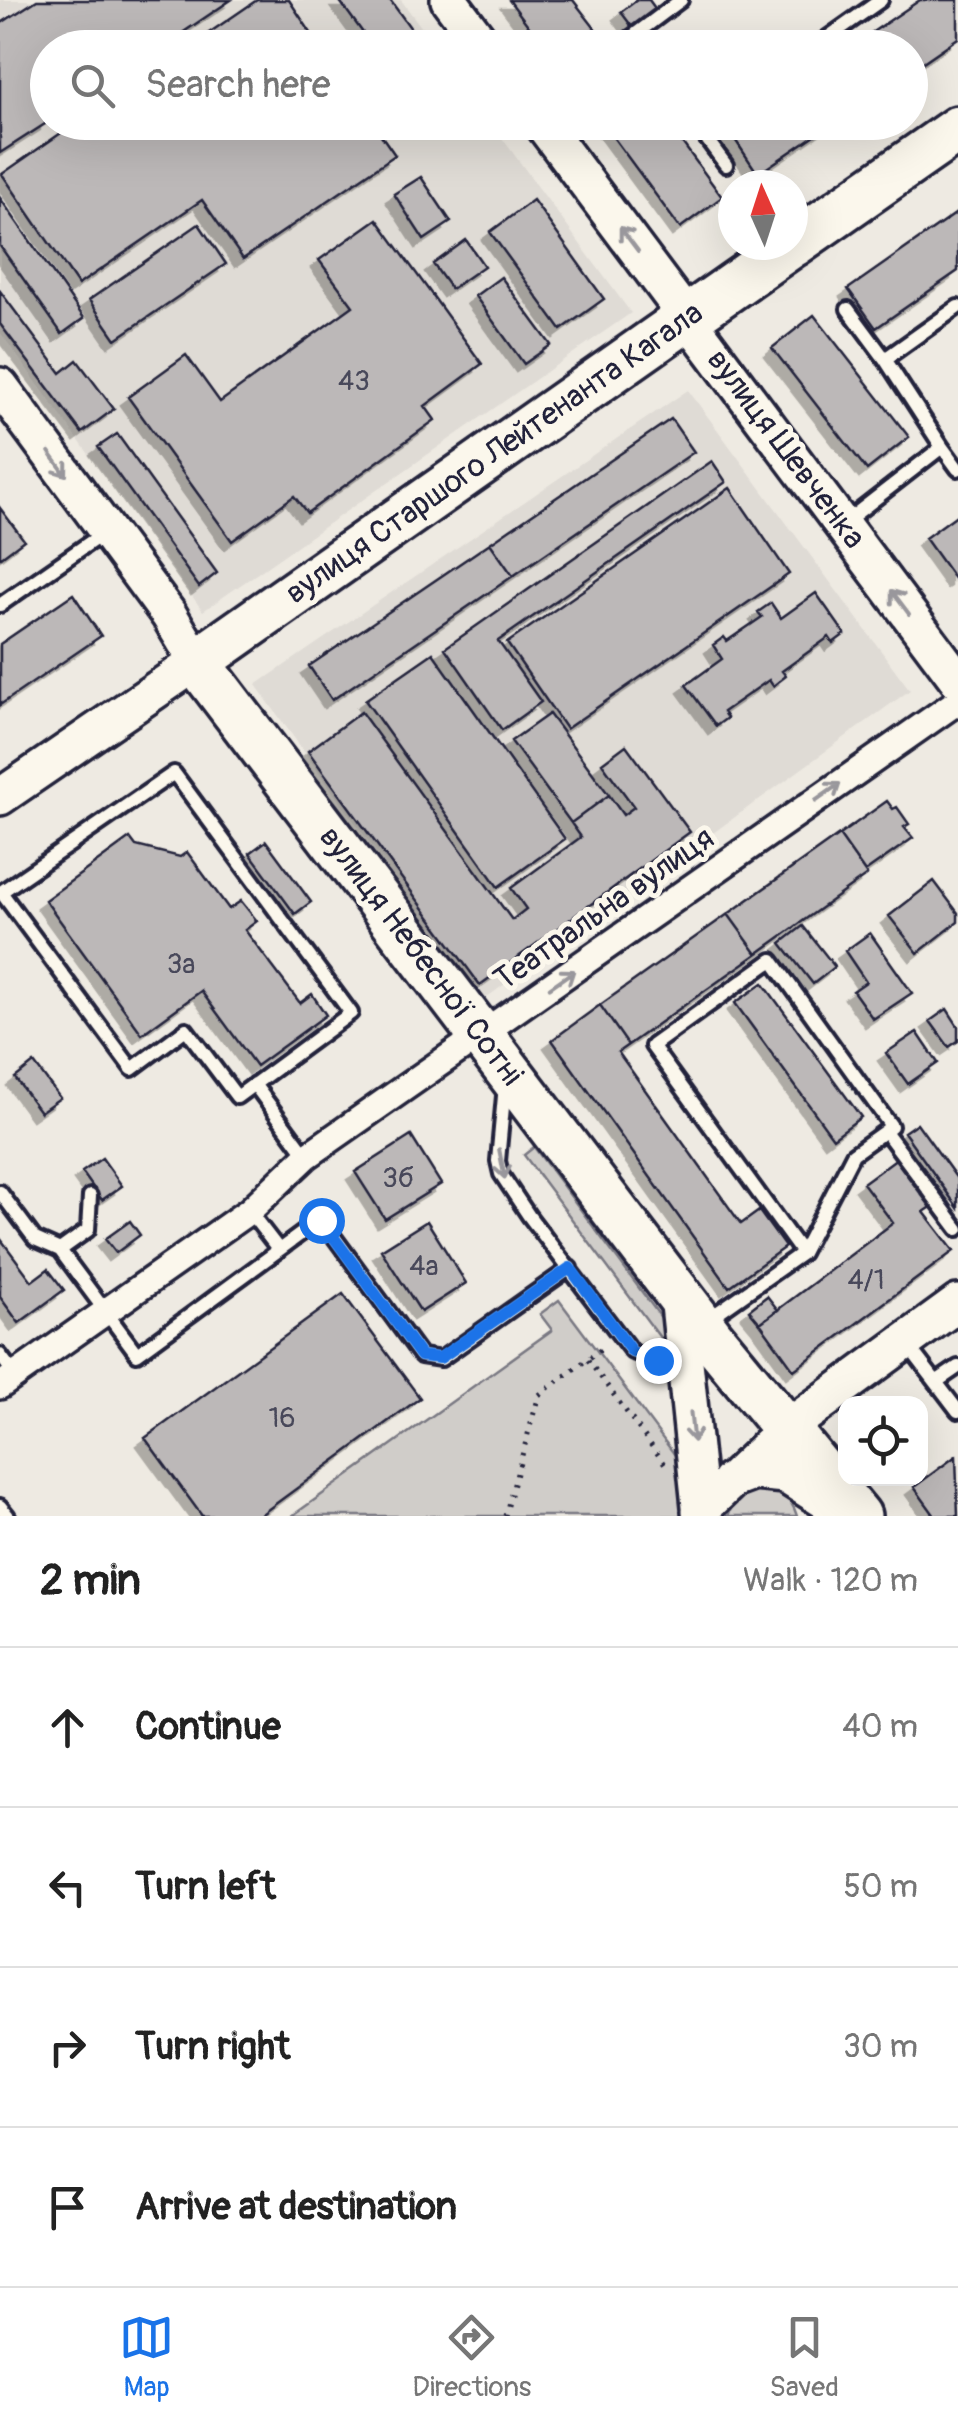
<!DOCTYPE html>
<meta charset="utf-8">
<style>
body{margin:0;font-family:Pangolin,sans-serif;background:#f6f6f6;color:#222}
.controls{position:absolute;right:30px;bottom:30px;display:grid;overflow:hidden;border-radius:20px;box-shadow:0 10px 40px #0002}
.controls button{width:90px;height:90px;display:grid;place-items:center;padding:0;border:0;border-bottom:2px solid #e0e0e0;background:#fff;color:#222;font:50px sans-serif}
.compass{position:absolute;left:718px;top:170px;width:90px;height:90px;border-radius:50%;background:#fff;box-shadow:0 10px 40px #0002;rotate:357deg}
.stop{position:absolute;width:30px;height:30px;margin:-22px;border:8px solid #1a73e8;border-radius:50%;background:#fff}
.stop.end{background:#1a73e8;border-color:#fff;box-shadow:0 2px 10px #0008}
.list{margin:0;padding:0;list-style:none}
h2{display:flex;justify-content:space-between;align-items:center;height:130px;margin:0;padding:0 40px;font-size:42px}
h2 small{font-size:32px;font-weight:400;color:#767676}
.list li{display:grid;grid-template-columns:65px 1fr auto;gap:30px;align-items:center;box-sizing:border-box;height:160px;padding:0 40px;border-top:2px solid #e0e0e0}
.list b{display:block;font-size:38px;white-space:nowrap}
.list em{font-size:32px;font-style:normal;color:#767676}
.icon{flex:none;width:55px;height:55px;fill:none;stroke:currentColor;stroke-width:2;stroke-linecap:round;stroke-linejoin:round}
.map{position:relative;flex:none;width:958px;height:1516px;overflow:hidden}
.search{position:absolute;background:#fff;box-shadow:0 10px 40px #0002;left:30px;right:30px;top:30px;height:110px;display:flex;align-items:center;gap:25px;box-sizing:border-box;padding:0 35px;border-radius:55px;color:#767676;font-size:38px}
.sheet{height:770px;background:#fff}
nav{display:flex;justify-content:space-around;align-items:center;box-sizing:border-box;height:140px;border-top:2px solid #e0e0e0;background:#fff;font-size:28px;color:#767676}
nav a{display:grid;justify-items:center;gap:5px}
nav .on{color:#1a73e8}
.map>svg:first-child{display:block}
.built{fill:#dfdbd5}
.green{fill:#d0cdc9;stroke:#797882;stroke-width:2.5}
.building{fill:#bcb8b8;stroke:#22223b;stroke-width:2.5;filter:url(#shadow)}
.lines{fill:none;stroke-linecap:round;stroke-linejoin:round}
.lane-casing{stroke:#22223b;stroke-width:20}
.street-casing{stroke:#22223b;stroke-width:32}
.secondary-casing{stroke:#22223b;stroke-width:42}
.highway-casing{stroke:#22223b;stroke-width:52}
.path{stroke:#22223b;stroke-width:5;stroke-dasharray:2.5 8;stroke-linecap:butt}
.lane{stroke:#fbf7ec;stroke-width:12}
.street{stroke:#fbf7ec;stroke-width:25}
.secondary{stroke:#fbf7ec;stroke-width:35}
.highway{stroke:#fbf7ec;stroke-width:45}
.oneway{stroke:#99979c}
.route{stroke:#1a73e8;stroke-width:12}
.labels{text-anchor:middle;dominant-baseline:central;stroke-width:10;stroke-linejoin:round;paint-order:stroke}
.number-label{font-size:28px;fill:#48485a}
.street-label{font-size:32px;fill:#22223b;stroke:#fbf7ec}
</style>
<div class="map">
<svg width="958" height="1516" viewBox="0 0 958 1516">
<defs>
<filter id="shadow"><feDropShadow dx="-8" dy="8" stdDeviation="0" flood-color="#0004"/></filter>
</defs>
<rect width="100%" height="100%" fill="#eeeae2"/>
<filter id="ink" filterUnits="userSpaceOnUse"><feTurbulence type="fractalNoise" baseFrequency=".01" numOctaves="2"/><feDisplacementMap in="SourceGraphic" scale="20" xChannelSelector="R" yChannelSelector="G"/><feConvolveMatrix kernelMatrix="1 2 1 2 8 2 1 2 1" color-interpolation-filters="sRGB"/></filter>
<g filter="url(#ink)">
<path class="built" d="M0 0H401L436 47 48 48V122L491 123 631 313 203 611 0 332Z
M688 390 910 690 483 1000 256 685Z"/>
<path class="green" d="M534 1147 671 1331 661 1339 524 1155Z
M559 1300 675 1455 682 1472 685 1516H292L552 1330 540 1314Z
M753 1489C776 1491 789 1490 797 1516H728C733 1502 739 1495 753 1489Z"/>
<path class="building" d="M37 0H231L160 48H48V122L0 153V24Z
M257 0H289L321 48H187Z
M339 0H390L425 48H374Z
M509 0H573L597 31 575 48H545Z
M637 0H649L657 11 633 28 621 12Z
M920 0H958V38L910 71V48H849Z
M77 122H372L395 155 243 259 202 200 78 285 2 174Z
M602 122H667L722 197 680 228Z
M739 122H834L758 174 728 129Z
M421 177 451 222 424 240 394 194Z
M0 198 84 318 62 334 0 246Z
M533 200 604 299 561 330 490 232Z
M958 212V271L876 328 848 289Z
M377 219 482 364 425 406 435 420 307 513 294 496 232 541 128 397 186 355 220 402 353 306 319 260Z
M199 224 226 264 116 339 89 300Z
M466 240 484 266 451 289 433 264Z
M501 277 551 345 524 364 475 296Z
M0 291 61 373 77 360 114 409 82 433 0 324Z
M814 315 909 437 867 470 772 348Z
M671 419 694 452 513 576 490 543Z
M117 434 217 573 199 587 98 447Z
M712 461 726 482 498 641 541 702 502 730 445 648Z
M730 488 789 574 566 729 507 643Z
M0 508 24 540 0 558Z
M958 514V578L955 580 925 538Z
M490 543 513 576 332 700 309 666Z
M816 593 845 634 833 643 829 637 782 671 786 676 773 686 769 680 723 712 727 718 716 726 686 685 722 659 713 645 724 637 727 641 762 617 758 612 771 603 781 618Z
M73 594 101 636 0 705V644Z
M433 653 565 839 498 887 365 700Z
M361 712 512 920 526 909 511 888 581 837 571 823 609 795 623 815 634 807 602 763 626 745 690 832 480 985 308 751Z
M549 714 609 795 571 823 511 741Z
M887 801 893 809 897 807 909 824 904 827 913 838 865 872 839 835Z
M839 835 867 875 757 954 728 914Z
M130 838 136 846 180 857 187 852 229 909 241 901 257 921 245 930 300 1003 312 994 326 1015 256 1066 201 991 142 1034 45 900Z
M266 841 311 902 295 914 250 853Z
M934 881 958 913V922L918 953 889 916Z
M728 914 757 954 628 1045 600 1005Z
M803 926 835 967 813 984 781 943Z
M870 933 912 993 873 1019 853 991 866 982 845 951Z
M763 983 861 1117 833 1138 735 1003Z
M600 1005 628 1045 618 1052 741 1224 759 1211 785 1247 729 1287 552 1040Z
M947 1009 958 1026V1041L949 1047 930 1021Z
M917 1032 938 1063 908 1084 886 1053Z
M34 1063 60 1098 40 1112 15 1078Z
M917 1123 958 1180V1208L904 1132Z
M411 1136 441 1184 385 1219 355 1172Z
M102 1158 122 1186 102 1200 82 1172Z
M897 1158 933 1206 924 1212 954 1251 794 1370 760 1323 893 1223 863 1183Z
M130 1221 140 1235 116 1253 105 1239Z
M427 1221 466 1283 421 1312 381 1250Z
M0 1238 32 1281 48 1269 64 1290 19 1323 0 1297Z
M343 1294 420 1398 259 1516H202L145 1438Z
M767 1296 778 1310 760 1323 749 1310Z
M956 1456 958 1516H935L914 1487Z"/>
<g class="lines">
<g class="lane-casing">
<path id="lane" d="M617 48 681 0
M813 48 881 0
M694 122 726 165
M885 359 958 307
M942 447 958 469
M844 523 942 447 885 359 848 309
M0 605 105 532
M0 893 1 892 174 773 351 1013 237 1097 186 1029 132 1069 1 892
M254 1084 307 1156
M505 1085 498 1161 501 1174 529 1216 632 1352 658 1360 680 1357
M0 1192 35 1239 60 1250 137 1354 279 1250
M249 1211 279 1250 321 1219 421 1356 441 1359 570 1268
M60 1250 88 1230 90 1196
M802 1253 652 1046 772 960 891 1126 885 1131 958 1229
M707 1320 802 1253 853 1154 885 1131
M907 1344 958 1411
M0 1355 15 1375
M936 1382 958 1367
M0 1506 8 1516"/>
</g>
<g class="street-casing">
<path id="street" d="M0 1386 249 1211 307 1156 958 701"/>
</g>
<g class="secondary-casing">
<path id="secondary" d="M449 0 485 48
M541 122 958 680
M0 386 169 615 197 662 0 797
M678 1295 701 1516
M730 1481 754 1472 785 1475 846 1514
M700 1511 787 1428 958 1303"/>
</g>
<g class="highway-casing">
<path id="highway" d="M793 244 958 129
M791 245 197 662 710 1336 858 1516"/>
</g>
<path class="path" d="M588 1360 665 1464
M505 1516 539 1395 604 1347"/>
<use href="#lane" class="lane"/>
<use href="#street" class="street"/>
<use href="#secondary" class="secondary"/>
<use href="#highway" class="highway"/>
</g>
<defs><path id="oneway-shaft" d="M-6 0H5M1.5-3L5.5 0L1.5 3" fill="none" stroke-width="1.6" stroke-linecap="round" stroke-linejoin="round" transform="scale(2.5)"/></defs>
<g class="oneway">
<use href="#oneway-shaft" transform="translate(629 239) rotate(-127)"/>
<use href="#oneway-shaft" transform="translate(58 464) rotate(54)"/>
<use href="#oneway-shaft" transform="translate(900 602) rotate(-127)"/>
<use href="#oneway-shaft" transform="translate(828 792) rotate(-35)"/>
<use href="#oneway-shaft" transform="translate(562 979) rotate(-35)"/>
<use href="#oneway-shaft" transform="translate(502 1164) rotate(79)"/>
<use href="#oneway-shaft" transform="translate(692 1427) rotate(84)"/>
</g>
</g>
<g class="lines" filter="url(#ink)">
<path class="route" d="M321 1220 421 1356 440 1358 570 1268 632 1352 658 1360"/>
</g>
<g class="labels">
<g class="number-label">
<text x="354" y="381">43</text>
<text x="181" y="964">3а</text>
<text x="398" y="1178">3б</text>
<text x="424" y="1266">4а</text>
<text x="866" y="1280">4/1</text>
<text x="282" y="1418">16</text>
</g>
<g class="street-label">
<text transform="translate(786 449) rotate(53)">вулиця Шевченка</text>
<text transform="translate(494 453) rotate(-35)">вулиця Старшого Лейтенанта Кагала</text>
<text transform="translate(604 909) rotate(-35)">Театральна вулиця</text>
<text transform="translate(421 956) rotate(53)">вулиця Небесної Сотні</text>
</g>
</g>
</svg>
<div class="controls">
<button><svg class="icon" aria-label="locate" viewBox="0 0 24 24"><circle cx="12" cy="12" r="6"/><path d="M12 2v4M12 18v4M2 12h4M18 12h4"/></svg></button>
</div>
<svg class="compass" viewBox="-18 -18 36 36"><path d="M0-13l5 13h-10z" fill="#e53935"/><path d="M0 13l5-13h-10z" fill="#767676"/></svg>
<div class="stop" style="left:321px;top:1220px"></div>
<div class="stop end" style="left:658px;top:1360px"></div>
<div class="search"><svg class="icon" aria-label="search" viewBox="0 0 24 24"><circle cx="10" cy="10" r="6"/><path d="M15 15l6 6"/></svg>Search here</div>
</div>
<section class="sheet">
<h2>2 min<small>Walk · 120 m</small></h2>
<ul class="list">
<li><svg class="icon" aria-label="ahead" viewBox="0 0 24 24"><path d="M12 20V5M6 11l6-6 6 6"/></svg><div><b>Continue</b></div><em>40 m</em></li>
<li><svg class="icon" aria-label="left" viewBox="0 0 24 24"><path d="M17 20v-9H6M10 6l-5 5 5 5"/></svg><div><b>Turn left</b></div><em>50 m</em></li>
<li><svg class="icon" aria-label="right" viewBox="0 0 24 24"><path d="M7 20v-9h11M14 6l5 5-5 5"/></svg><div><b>Turn right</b></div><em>30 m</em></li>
<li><svg class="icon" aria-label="arrive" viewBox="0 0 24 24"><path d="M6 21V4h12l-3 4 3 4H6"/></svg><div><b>Arrive at destination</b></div></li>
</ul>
</section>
<nav>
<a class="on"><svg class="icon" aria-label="map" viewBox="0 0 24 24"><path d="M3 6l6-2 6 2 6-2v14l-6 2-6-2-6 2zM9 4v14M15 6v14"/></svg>Map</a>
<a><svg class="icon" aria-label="directions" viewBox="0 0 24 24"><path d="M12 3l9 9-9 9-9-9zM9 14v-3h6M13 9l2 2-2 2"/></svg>Directions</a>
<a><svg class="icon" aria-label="saved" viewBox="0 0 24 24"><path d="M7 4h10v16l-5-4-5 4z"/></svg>Saved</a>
</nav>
